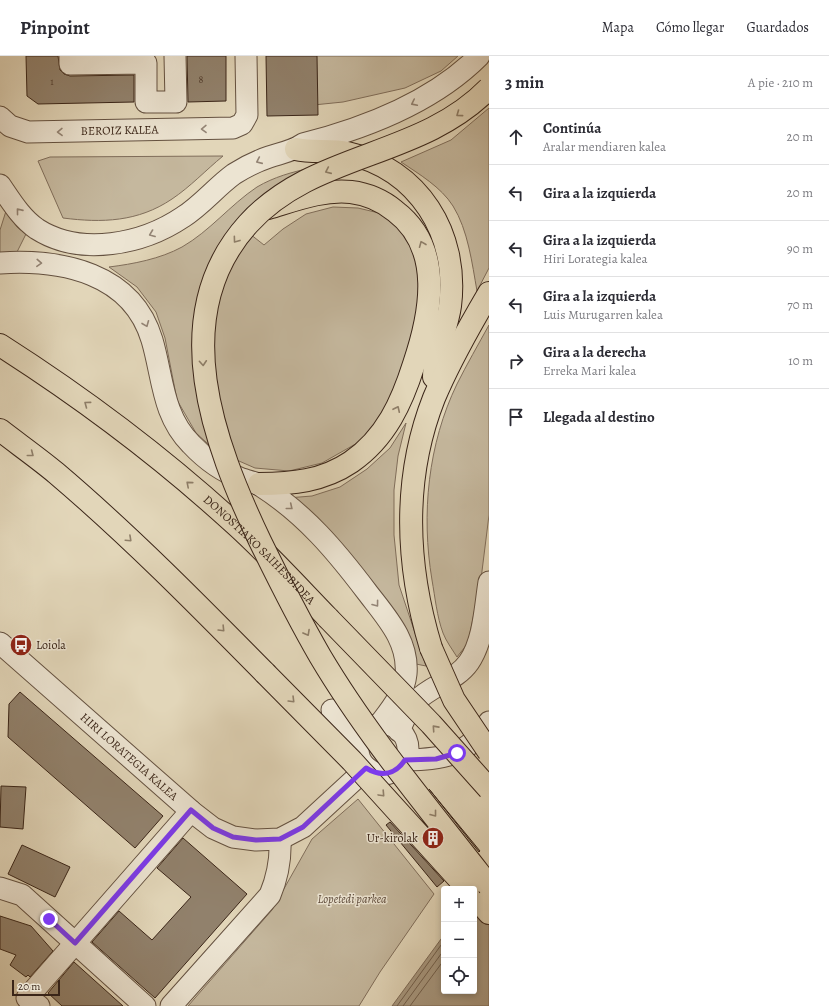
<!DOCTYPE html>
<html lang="es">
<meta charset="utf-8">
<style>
body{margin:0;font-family:Alegreya,serif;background:#f7f7f7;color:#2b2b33}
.controls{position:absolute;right:12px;bottom:12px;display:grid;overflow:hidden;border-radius:4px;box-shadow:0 2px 6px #0003}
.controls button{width:36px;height:36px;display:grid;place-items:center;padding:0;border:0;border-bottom:1px solid #e1e1e2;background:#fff;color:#2b2b33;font:20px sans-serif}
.scale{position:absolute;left:12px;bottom:10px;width:48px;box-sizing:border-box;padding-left:4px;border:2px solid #3a2518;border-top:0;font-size:11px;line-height:14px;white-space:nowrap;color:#3a2518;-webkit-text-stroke:3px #ece4d2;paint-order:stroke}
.stop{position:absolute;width:12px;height:12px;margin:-9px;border:3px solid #7c3aed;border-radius:50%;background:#fff}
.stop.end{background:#7c3aed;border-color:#fff;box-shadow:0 1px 4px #0008}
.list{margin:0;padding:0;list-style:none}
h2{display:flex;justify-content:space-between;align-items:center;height:52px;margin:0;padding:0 16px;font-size:17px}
h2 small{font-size:13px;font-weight:400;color:#7c7c81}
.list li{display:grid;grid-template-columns:26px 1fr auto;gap:12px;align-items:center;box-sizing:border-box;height:56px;padding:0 16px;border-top:1px solid #e1e1e2}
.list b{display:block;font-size:15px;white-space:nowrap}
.list p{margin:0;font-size:13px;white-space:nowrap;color:#7c7c81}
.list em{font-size:13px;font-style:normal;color:#7c7c81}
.icon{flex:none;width:22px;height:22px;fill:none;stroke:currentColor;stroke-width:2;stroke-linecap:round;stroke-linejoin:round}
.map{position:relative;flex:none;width:489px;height:950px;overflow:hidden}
header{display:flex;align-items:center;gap:24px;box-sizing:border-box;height:56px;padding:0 20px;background:#fff;border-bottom:1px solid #e1e1e2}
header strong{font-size:19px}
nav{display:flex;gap:22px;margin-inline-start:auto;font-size:14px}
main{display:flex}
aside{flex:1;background:#fff}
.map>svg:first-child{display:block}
.green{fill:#c5b89e;stroke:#806e5b}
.water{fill:#a99a82;stroke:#7d6b58}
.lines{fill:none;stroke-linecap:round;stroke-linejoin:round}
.shore{stroke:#72604d;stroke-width:1}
.building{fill:#91816c;stroke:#3a2518}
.minor-casing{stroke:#645140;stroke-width:23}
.highway-casing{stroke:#3a2518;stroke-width:24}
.minor{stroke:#ece4d2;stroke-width:21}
.highway{stroke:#e2d6b9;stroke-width:22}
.highway-bridge-casing{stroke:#3a2518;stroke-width:24;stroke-linecap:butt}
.highway-bridge{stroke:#e2d6b9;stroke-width:22}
.oneway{stroke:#938475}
.oneway2{stroke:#8e7e68}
.route{stroke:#7c3aed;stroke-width:5}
.labels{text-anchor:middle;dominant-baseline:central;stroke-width:3;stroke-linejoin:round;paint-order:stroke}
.number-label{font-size:10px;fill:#503c2d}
.street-label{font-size:12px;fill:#3a2518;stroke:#ece4d2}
.poi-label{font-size:12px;fill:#3a2518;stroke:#ece4d2;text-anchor:start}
.park-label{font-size:12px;font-style:italic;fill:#5d4a3a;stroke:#ece4d2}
</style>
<header>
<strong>Pinpoint</strong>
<nav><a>Mapa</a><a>Cómo llegar</a><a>Guardados</a></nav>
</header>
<main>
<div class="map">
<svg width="489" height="950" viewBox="0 0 489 950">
<rect width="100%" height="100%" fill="#e2d6b9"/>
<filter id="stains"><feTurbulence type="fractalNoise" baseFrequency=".005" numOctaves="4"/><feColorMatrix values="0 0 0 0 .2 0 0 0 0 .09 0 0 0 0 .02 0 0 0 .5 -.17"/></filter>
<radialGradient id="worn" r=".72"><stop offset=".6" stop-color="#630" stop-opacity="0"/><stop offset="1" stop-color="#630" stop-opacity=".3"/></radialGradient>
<path class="green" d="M272 0H458L441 15 405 32 343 46 274 53Z
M489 52V212L477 235C472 207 468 174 453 150 441 131 419 118 401 106L451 84Z
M223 100C206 114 190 131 172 143 138 166 102 167 63 162L38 105 50 101Z
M311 112 257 144 236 167 264 189 283 173 306 158 333 151 358 152 379 157 399 170 417 192 423 216 412 292 383 359 359 386 322 407 289 415 255 412 216 395 196 377 177 344 165 282 156 256 137 231 109 211C133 208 160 203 182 191 210 175 230 149 257 131 274 121 292 116 311 112Z
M6 155 17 171 26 178 16 198H0V174Z
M489 269V459L481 523 468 587 457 601C452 593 446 585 443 577 437 561 435 541 432 524 421 458 428 388 457 328 467 308 478 289 489 269Z
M406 367 398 400 394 434V479L399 529 426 610 416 608 413 589 396 556 327 471 305 453 287 442 312 440 340 431 367 413 390 392Z
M358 743 434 838 380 916 359 950H188L272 854 312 783Z"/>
<path class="water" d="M489 817V950H392L444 879V935H474V838Z"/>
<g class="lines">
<path class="shore" d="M397 950 444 885
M403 950 444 894
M410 950 444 904"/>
</g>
<path class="building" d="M26 0H58L60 14 64 18 70 20 134 19V46L38 48 27 40Z
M187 0H226V45L188 46Z
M266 0H317L318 59 267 60Z
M20 636 163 760 135 792 8 681 9 648Z
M1 730 26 731 23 773 0 771Z
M429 733 480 795 479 796 433 738Z
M390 766 444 825 437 831 386 769Z
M183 782 247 838 155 942 92 886 119 855 152 884 191 841 157 812Z
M22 789 70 811 55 841 8 818Z
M0 860 31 870 53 895 30 921 28 919 26 921 10 909 16 899 0 893Z
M74 906 123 950H62L48 937Z"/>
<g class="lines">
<g class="minor-casing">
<g id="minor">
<path d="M70 0V8L146 7V46H176L175 0"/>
<path id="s1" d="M0 61 10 70 28 76 233 72 242 68 247 59 246 0"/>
<path d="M0 129C11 145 21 162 37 173 81 201 143 188 183 161 202 149 216 131 234 118 245 111 257 105 269 101 281 97 293 95 303 88 366 72 433 46 479 0"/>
<path d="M0 207C62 203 132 217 152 284 163 321 162 359 191 388 205 403 223 416 242 423 248 425 255 426 261 430 305 458 336 495 367 536 386 561 409 585 406 618 404 638 391 653 379 669"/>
<path id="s2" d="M0 587 191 755 213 772 233 781 256 784 280 783 303 771 367 712"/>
<path d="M332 654 360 685"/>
<circle cx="383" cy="693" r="25"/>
<path d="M399 675C403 666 408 653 415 646 431 629 456 625 469 606 484 584 485 551 489 526"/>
<path d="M405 704C443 703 467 701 489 666"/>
<path d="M0 832 22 839 145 950"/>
<path d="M39 950 27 942 191 755"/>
<path d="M171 950 270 839C278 820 281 804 280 783"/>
</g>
</g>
<g class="highway-casing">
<g id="highway">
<path d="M296 93C312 97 330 93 347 97 419 113 459 178 450 250 447 273 434 298 434 321"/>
<path id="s3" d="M0 289C83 342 163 402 236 469 268 498 298 531 328 562"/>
<path d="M0 374C18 388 38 402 56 417 129 479 197 548 265 617"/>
<path d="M259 428C292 428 323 425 351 406 386 382 402 346 414 308 431 258 444 192 395 155 383 145 367 138 351 136 323 133 295 144 268 152"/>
<path d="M431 592C406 510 402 423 434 342 449 306 469 271 489 237"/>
<path d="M474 840 489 857"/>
</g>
</g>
<use href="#minor" class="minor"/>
<use href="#highway" class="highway"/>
<g class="highway-bridge-casing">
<path id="highway-bridge" d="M489 32C420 103 314 95 248 168 165 260 214 388 260 485 279 524 298 562 320 600 368 681 431 755 489 830
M328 562 431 668 489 733
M431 592 454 644 489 696
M265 617 352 705 468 833"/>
</g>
<use href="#highway-bridge" class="highway-bridge"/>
</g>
<defs><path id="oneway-chevron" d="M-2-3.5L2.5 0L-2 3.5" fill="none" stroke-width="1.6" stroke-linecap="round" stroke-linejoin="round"/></defs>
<g class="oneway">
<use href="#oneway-chevron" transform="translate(414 47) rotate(154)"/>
<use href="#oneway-chevron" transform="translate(204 73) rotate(179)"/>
<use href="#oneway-chevron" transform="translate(60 76) rotate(179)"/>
<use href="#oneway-chevron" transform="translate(259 105) rotate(156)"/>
<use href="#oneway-chevron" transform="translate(19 155) rotate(-129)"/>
<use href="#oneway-chevron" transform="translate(152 178) rotate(159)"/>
<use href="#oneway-chevron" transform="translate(39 207) rotate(3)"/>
<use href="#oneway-chevron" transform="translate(146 268) rotate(68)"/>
<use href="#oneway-chevron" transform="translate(290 451) rotate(39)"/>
<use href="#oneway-chevron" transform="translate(376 548) rotate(53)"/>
</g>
<g class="oneway2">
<use href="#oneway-chevron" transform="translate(459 58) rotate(144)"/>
<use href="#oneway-chevron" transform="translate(328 115) rotate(156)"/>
<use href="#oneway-chevron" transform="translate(236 184) rotate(126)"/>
<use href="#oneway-chevron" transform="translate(422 188) rotate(-112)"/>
<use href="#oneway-chevron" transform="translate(203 307) rotate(86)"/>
<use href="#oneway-chevron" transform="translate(87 348) rotate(-143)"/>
<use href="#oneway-chevron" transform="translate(397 353) rotate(-65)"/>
<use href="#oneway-chevron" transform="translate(31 398) rotate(38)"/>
<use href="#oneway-chevron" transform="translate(189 428) rotate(-139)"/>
<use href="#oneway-chevron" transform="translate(129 483) rotate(43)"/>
<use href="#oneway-chevron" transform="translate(222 573) rotate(46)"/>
<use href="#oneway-chevron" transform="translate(307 577) rotate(61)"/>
<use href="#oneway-chevron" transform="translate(292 644) rotate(45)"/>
<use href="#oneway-chevron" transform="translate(435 672) rotate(-132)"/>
<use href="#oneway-chevron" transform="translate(382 738) rotate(47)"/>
<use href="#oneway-chevron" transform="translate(434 758) rotate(52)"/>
</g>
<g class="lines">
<path class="route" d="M49 863 75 887 191 754 213 772 233 781 256 784 280 783 303 771 366 712C381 721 395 719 405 704L436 703 457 697"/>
</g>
<defs>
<g id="bus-disc" transform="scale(1.15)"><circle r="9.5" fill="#8f2418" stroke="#ece4d2"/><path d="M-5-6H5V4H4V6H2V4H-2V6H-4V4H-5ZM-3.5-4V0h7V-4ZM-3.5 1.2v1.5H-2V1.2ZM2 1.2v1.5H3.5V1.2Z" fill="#fff"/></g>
<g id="building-disc" transform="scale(1.15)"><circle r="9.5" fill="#8f2418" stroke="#ece4d2"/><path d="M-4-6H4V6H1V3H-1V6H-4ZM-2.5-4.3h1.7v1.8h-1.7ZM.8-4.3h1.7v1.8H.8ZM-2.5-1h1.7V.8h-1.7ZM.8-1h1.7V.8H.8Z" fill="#fff"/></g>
</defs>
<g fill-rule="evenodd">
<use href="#bus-disc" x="21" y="589"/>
<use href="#building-disc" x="433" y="782"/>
</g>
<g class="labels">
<g class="number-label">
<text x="201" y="23">8</text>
<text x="52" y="25">1</text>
</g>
<g class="street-label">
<text stroke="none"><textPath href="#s1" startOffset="124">BEROIZ KALEA</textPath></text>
<text stroke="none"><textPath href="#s3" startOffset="331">DONOSTIAKO SAIHESBIDEA</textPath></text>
<text stroke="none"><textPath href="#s2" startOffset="172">HIRI LORATEGIA KALEA</textPath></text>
</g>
<g class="poi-label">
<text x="36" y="589">Loiola</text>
<text x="418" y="782" text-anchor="end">Ur-kirolak</text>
</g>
<g class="park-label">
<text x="352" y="843">Lopetedi parkea</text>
</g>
</g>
<rect width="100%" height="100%" filter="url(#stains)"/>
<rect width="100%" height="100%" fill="url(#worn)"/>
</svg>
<div class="controls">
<button>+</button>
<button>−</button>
<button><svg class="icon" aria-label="locate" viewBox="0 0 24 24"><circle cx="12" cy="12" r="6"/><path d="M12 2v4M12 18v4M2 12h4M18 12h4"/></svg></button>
</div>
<div class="scale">20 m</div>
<div class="stop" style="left:457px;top:697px"></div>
<div class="stop end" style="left:49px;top:863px"></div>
</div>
<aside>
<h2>3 min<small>A pie · 210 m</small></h2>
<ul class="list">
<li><svg class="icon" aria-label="ahead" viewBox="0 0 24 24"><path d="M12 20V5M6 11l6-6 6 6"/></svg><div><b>Continúa</b><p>Aralar mendiaren kalea</p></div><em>20 m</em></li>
<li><svg class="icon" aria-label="left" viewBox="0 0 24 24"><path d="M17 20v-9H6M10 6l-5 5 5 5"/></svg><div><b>Gira a la izquierda</b></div><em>20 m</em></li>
<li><svg class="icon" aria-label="left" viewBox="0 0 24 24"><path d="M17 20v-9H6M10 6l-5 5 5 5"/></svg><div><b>Gira a la izquierda</b><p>Hiri Lorategia kalea</p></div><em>90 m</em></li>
<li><svg class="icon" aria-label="left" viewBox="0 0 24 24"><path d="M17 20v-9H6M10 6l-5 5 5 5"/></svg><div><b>Gira a la izquierda</b><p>Luis Murugarren kalea</p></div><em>70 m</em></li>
<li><svg class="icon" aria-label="right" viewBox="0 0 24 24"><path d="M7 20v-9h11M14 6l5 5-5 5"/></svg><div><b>Gira a la derecha</b><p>Erreka Mari kalea</p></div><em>10 m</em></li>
<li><svg class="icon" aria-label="arrive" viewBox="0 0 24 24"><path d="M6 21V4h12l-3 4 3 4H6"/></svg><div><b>Llegada al destino</b></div></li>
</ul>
</aside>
</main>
